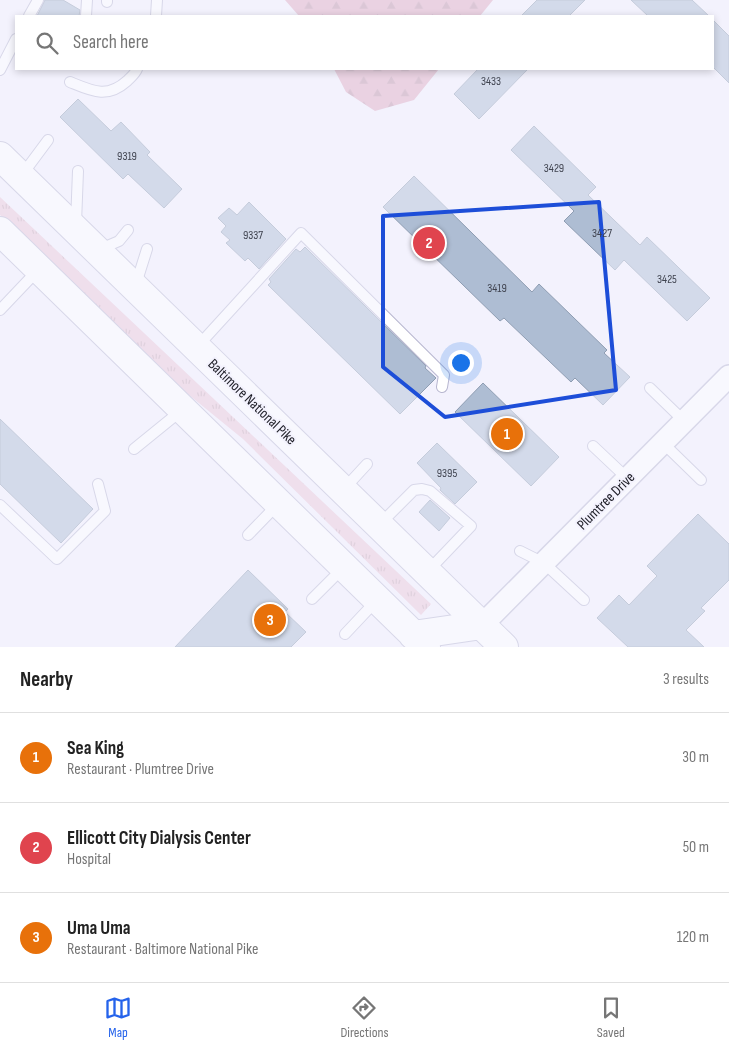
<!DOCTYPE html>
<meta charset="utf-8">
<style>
body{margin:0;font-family:"Sofia Sans Condensed",sans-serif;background:#f2f2f2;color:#222}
.you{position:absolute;left:460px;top:362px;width:18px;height:18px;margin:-12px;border:4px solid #fff;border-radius:50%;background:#1a73e8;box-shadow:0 0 0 8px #1a73e833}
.badge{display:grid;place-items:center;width:32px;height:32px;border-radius:50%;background:#2563eb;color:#fff;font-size:16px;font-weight:700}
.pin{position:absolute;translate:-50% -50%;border:2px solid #fff;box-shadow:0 1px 5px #0006}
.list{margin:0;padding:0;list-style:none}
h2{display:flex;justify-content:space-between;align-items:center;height:65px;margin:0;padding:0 20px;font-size:21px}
h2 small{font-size:16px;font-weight:400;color:#767676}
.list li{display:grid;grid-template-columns:32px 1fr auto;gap:15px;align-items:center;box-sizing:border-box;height:90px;padding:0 20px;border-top:1px solid #e0e0e0}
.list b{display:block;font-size:19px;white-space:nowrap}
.list p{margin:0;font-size:16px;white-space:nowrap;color:#767676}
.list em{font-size:16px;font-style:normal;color:#767676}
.icon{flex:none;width:28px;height:28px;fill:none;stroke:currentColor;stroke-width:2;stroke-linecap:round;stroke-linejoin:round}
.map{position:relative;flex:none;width:729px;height:647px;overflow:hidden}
.search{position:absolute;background:#fff;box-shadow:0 2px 8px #0003;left:15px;right:15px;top:15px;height:55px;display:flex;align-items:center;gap:12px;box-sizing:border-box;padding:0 18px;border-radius:0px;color:#767676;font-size:19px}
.sheet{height:335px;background:#fff}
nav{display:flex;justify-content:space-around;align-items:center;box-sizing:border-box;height:70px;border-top:1px solid #e0e0e0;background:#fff;font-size:14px;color:#767676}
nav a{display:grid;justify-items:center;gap:2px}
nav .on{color:#2563eb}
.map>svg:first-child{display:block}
.grass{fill:url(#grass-tufts)}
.forest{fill:url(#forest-firs)}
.building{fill:#aebdd3;stroke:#8e9db2}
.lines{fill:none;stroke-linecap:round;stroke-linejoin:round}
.service-casing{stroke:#b8b7d0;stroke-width:12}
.minor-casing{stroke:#b8b7d0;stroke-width:24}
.primary-casing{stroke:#b8b7d0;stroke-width:30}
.service{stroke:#fff;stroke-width:10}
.minor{stroke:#fff;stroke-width:21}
.primary{stroke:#fff;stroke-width:28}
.marked{fill:none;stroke:#1d4ed8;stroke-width:4;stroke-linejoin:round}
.labels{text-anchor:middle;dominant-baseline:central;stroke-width:4;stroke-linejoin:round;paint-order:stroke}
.number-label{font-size:12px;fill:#404450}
.street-label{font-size:15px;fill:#1c1c25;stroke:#f3f2fd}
</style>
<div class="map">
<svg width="729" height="647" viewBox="0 0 729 647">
<defs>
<pattern id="grass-tufts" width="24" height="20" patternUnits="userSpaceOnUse" patternTransform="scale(1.25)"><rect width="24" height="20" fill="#ebc7d7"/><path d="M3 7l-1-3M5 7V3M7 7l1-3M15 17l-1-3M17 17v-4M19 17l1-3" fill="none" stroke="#c9aab8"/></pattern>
<pattern id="forest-firs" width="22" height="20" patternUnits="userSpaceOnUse" patternTransform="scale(1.25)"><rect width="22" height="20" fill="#dfacc2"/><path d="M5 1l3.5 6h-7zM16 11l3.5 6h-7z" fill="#bf93a7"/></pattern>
</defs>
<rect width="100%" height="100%" fill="#f3f2fd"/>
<path class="grass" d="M0 197 431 604 421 615 243 439 162 373 0 215Z"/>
<path class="forest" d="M285 0H493L480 16H299Z
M334 69H439L414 100 375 111 346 92Z"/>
<path class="building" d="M45 0H63L80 10 79 16H37Z
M537 0H585L569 16H521Z
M631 0H692L709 16H648Z
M713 20 729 36V83L713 67Z
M478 69H528L479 119 454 94Z
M78 99 111 131 121 122 150 152 147 155 182 189 164 208 128 174 123 179 60 117Z
M534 126 596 187 588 195 640 245 647 237 710 298 687 321 624 260 615 270 564 221 574 211 511 150Z
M414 176 532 292 539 284 607 350 604 353 630 377 603 405 575 378 571 382 504 318 500 321 383 207Z
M249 202 286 239 259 269 248 258 245 261 226 243 230 240 221 232 226 226 218 218 229 208 237 215Z
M305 247 426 366 425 368 436 378 400 414 268 285 271 282 269 279 296 249 300 252Z
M483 383 559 457 531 486 455 412Z
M0 419 93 509 61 543 0 484Z
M437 443 477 482 455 504 440 490 441 488 417 463Z
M430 500 450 518 439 531 419 512Z
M698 514 729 544V580L701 608 705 611 686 630 704 647H628L597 618 619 595 629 605 657 576 647 566Z
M248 570 288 609 285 612 306 632 291 647H175Z"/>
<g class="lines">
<g class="service-casing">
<path id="service" d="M107 0V2
M29 16 38 0
M86 16 87 0
M156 16 157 0
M0 70 16 39
M70 82C92 91 107 99 127 81 131 77 135 74 137 69
M22 175 48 140
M76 223 78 171
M98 250 119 241 128 230
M136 284 147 249
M0 310 38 270
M197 347 301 233 444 375 442 387
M650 388 684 421
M663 443 701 480
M593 446 628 479
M134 449 182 410
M344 489 367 464
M0 505 57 559 105 511 98 484
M380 524 414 490 422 489 430 491 471 526 428 571
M248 535 278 504
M520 551 544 563 584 600
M312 599 343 568
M345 634 377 600"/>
</g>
<g class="minor-casing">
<path id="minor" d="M482 625 729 376"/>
</g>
<g class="primary-casing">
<path id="primary" d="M0 156 504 647
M0 231 426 647
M413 635 482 625"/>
</g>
<use href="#service" class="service"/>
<use href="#minor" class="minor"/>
<use href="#primary" class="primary"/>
</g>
<path d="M0 0H729V647H0ZM599 202 616 390 445 417 383 367V216Z" fill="#f3f2fd" fill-opacity=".55" fill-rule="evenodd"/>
<path class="marked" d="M599 202 616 390 445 417 383 367V216Z"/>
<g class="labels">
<g class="number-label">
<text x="491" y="81">3433</text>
<text x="127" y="156">9319</text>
<text x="554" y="168">3429</text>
<text x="602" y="233">3427</text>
<text x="253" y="235">9337</text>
<text x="667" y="279">3425</text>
<text x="497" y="288">3419</text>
<text x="447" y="473">9395</text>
</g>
<g class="street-label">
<text transform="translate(252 402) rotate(44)">Baltimore National Pike</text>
<text transform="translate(606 501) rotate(-45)">Plumtree Drive</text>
</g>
</g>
</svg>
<div class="you"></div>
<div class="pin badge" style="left:507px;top:434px;background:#e8710a">1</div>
<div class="pin badge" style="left:429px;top:243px;background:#e0444e">2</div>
<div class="pin badge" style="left:270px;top:620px;background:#e8710a">3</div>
<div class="search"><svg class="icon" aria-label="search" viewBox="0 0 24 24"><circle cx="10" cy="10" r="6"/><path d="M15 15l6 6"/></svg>Search here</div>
</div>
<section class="sheet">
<h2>Nearby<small>3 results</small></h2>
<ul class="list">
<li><span class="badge" style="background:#e8710a">1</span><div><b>Sea King</b><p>Restaurant · Plumtree Drive</p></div><em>30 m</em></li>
<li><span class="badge" style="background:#e0444e">2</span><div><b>Ellicott City Dialysis Center</b><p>Hospital</p></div><em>50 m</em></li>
<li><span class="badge" style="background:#e8710a">3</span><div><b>Uma Uma</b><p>Restaurant · Baltimore National Pike</p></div><em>120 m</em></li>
</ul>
</section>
<nav>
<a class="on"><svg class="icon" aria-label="map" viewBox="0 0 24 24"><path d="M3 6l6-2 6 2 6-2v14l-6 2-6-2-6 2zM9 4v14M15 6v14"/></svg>Map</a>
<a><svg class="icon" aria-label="directions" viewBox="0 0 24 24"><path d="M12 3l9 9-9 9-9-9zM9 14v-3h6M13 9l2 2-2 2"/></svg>Directions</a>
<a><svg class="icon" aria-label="saved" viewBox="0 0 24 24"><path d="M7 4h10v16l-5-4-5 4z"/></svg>Saved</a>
</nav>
